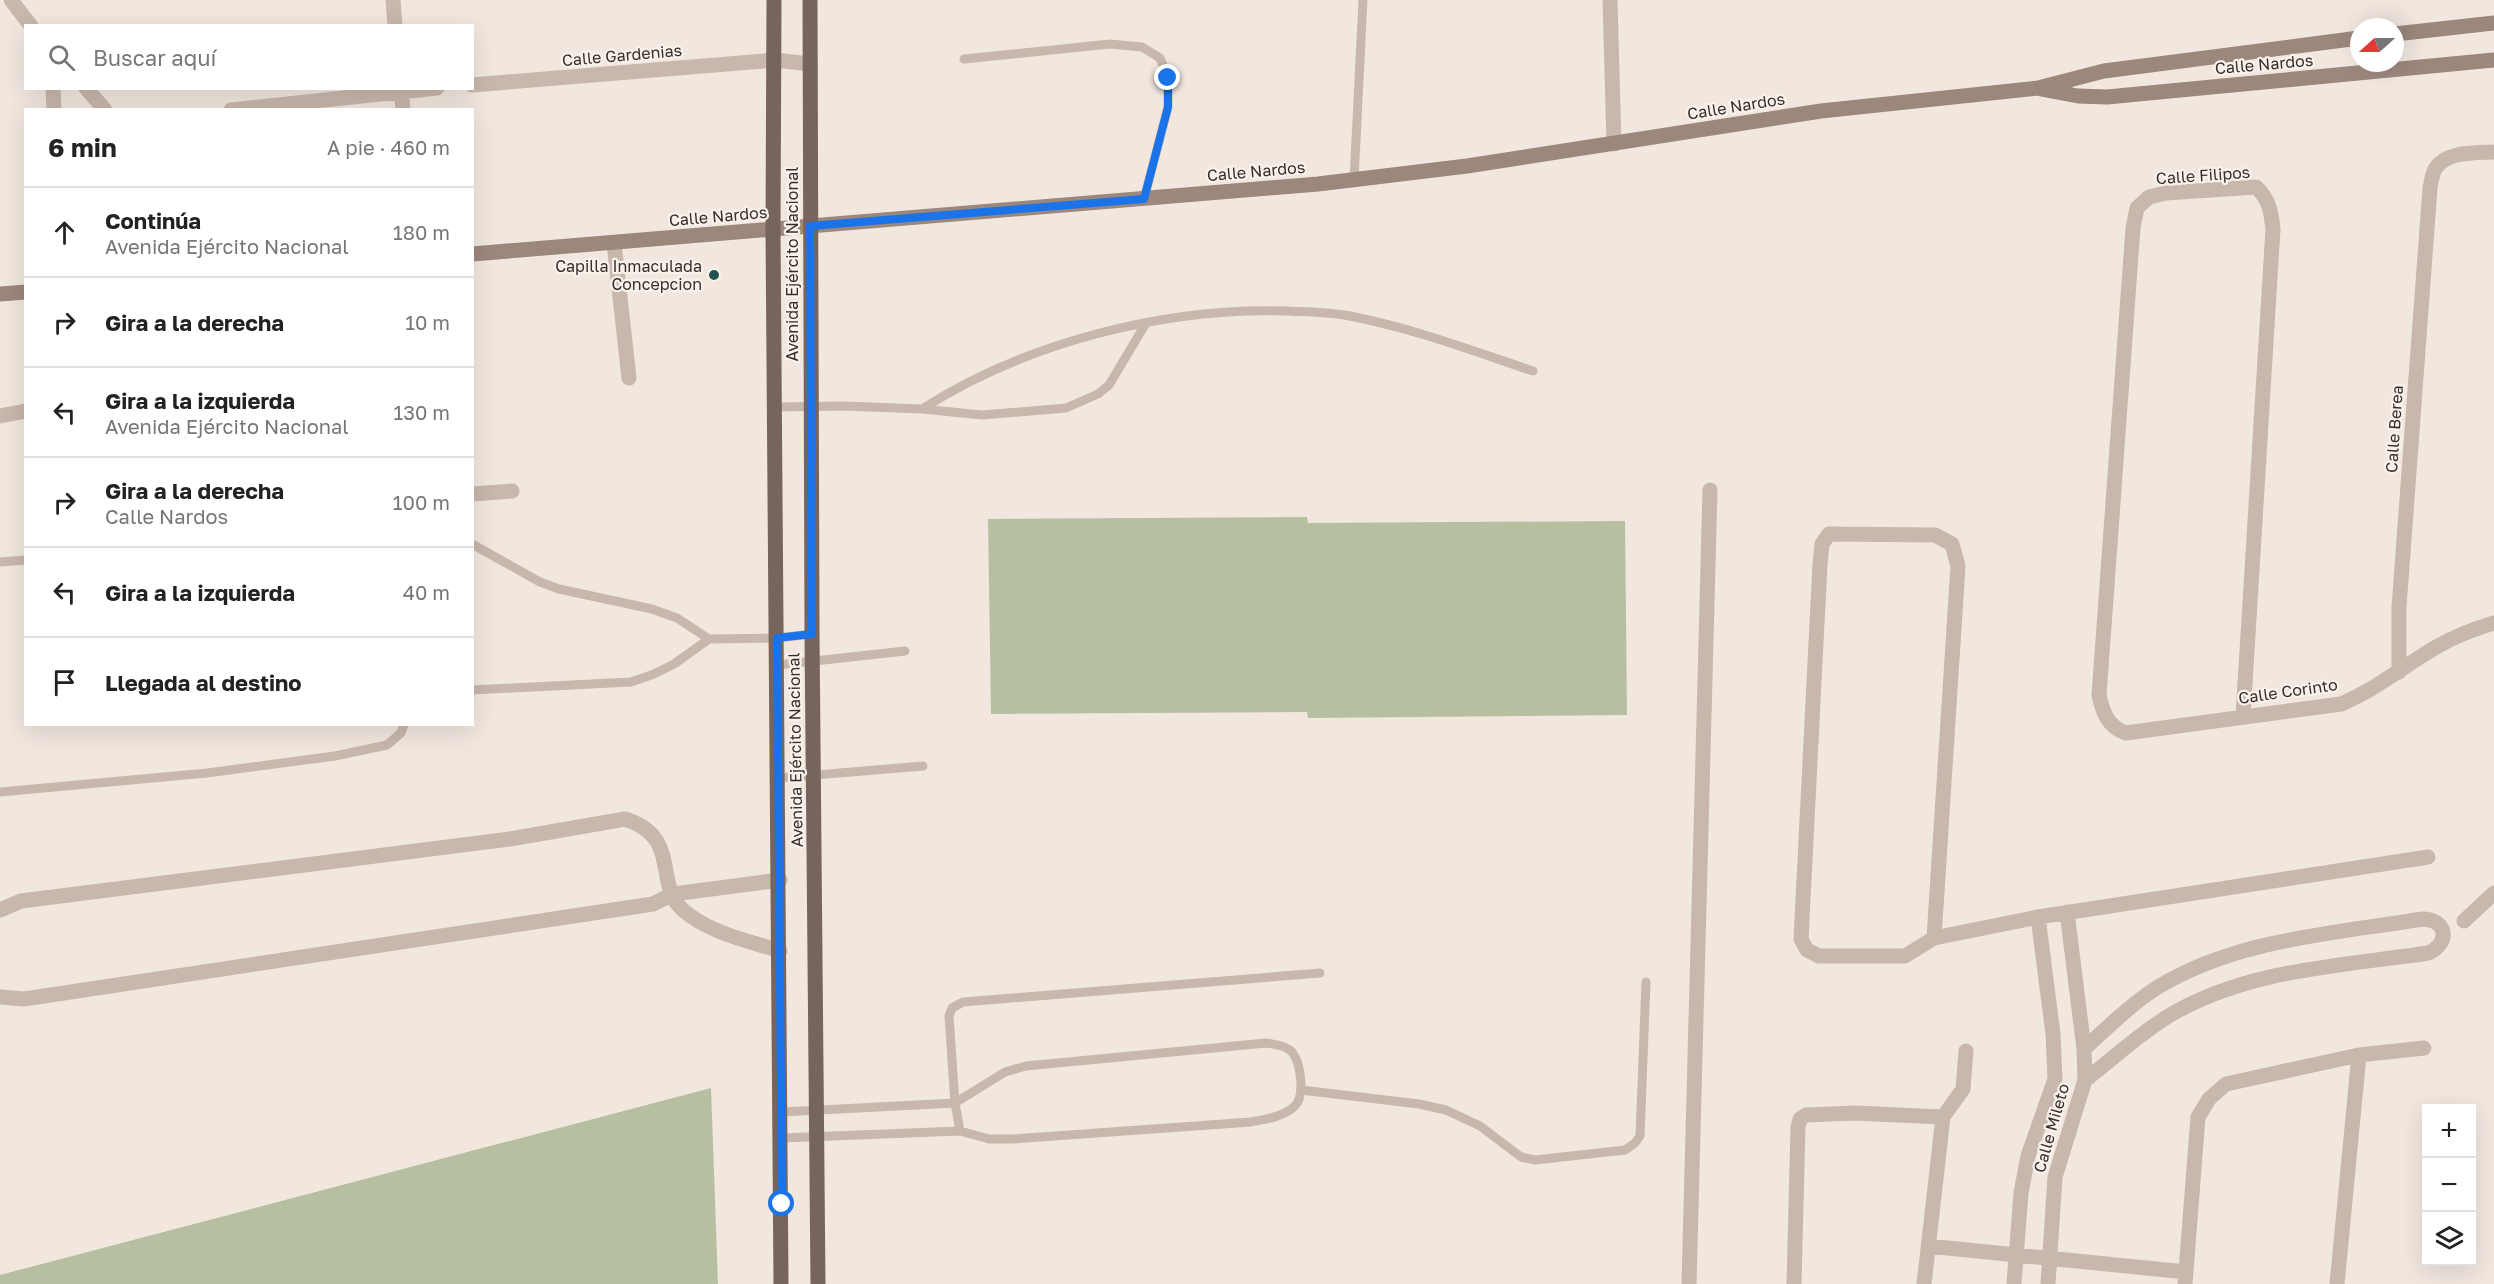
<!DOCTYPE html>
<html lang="es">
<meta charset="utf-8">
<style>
body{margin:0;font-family:"Golos Text",sans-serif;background:#f2f2f2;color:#222}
.controls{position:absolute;right:18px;bottom:18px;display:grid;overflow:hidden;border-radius:0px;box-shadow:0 6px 24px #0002}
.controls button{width:54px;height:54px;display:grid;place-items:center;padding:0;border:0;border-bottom:2px solid #e0e0e0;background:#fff;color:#222;font:30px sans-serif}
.compass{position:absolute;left:2350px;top:18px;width:54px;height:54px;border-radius:50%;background:#fff;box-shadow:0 6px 24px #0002;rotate:249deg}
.stop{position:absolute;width:18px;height:18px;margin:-14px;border:4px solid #1a73e8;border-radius:50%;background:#fff}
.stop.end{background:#1a73e8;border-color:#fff;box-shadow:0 2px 6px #0008}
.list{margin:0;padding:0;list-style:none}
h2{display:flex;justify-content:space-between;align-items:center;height:78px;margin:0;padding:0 24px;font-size:26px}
h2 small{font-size:20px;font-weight:400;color:#767676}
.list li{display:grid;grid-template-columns:39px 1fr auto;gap:18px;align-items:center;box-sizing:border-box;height:90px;padding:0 24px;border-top:2px solid #e0e0e0}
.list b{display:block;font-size:22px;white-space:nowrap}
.list p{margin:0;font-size:20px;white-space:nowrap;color:#767676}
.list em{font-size:20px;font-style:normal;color:#767676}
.icon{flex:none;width:33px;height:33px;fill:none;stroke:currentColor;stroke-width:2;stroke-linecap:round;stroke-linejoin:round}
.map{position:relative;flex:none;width:2494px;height:1284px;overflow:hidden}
.search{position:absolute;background:#fff;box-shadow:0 6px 24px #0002;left:24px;top:24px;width:450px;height:66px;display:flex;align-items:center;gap:15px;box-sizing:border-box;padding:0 21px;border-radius:0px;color:#767676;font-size:22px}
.panel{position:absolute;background:#fff;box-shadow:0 6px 24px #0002;left:24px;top:108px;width:450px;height:618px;border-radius:0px}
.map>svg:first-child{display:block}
.green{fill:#b6bfa0}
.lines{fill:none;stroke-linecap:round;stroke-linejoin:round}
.lane{stroke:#c8b7ac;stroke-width:9}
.street{stroke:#c8b7ac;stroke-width:15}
.secondary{stroke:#9c877d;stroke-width:15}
.primary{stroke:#77645d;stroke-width:15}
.route{stroke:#1a73e8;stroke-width:8}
.poi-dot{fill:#235455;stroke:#f9f2eb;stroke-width:2}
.labels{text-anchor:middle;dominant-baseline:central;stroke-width:4.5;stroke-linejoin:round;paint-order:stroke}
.street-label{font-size:16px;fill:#372d2a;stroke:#f9f2eb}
.poi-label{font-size:16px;fill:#372d2a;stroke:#f9f2eb;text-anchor:end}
</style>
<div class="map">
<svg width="2494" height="1284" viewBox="0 0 2494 1284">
<rect width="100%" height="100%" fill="#f1e7df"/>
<path class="green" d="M1307 517 1308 523 1625 521 1627 715 1308 718 1307 712 991 714 988 519Z
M711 1088 718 1284H0V1275Z"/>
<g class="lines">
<path class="lane" d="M964 59 1110 44 1142 47 1160 58 1168 78V107L1144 199
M1354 180 1363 0
M775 407 844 406 922 409 982 415 1066 408 1098 394 1109 385 1146 323
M922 409C1025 343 1164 307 1286 311 1307 312 1329 312 1350 316 1412 328 1473 351 1533 371
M472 544 540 582 559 589 652 609 677 618 709 639
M0 562 26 560
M778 665 905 651
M472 690 631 682 654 674 674 664 709 639 777 638 812 634
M779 778 923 766
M0 792 207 773 335 756 387 745 401 733 404 724
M1301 1090 1419 1104 1446 1110 1480 1126 1521 1157 1535 1160 1625 1150 1635 1143 1640 1136 1646 982
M782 1112 955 1103 949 1016 952 1008 963 1002 1320 973
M782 1138 960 1131 989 1139H1014L1251 1122C1266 1119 1283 1117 1295 1106 1305 1096 1301 1063 1292 1052 1287 1046 1275 1044 1266 1043L1026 1066 1005 1072 955 1103 960 1131"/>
<path class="street" d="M11 0 31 26
M393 0 395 26
M1610 0 1614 144
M472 85 775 60 810 64
M53 88 54 110
M86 88 105 110
M401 88 403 110
M231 110 437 88
M614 243 629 378
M0 416 26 411
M472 494 512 491
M2399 672V607L2430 188C2431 182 2432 175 2435 169 2446 151 2476 153 2494 152
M2243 716 2273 229C2271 211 2269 199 2256 187L2166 193 2149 197 2137 208 2133 228 2099 695C2103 713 2108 727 2126 733L2341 704C2377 689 2405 665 2438 646 2456 636 2474 629 2494 623
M0 910 21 901 510 839 625 819C682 837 653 883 683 910 709 933 749 941 780 951
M2464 921 2494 893
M1934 938 1958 566 1952 544 1935 535 1829 534 1822 544 1820 564 1801 939 1807 950 1819 956H1905L1934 938 2038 917 2428 857
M0 997 24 999 653 904 673 894 780 880
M2084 1049C2107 1028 2131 1004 2158 987 2237 939 2332 934 2422 919 2447 919 2451 943 2428 953 2341 966 2250 969 2172 1014 2141 1032 2114 1058 2085 1080
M1928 1246 2186 1272
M1689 1284 1710 490
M1794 1284 1798 1127 1800 1119 1806 1115 1854 1113 1943 1117
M1924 1284 1943 1117 1963 1089 1966 1051
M2014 1284 2021 1193 2028 1156 2055 1079 2053 1034 2038 917
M2048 1284 2055 1177 2085 1080 2084 1049 2067 912
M2185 1284 2198 1117 2209 1099 2226 1084 2359 1055 2424 1048
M2337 1284 2359 1055"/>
<path class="secondary" d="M2395 34 2494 23
M2041 89 2078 96 2107 97 2494 60
M472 254 1318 184 1467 166 1821 111 2038 88 2104 71 2359 38
M0 294 26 292"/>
<path class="primary" d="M774 0 773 230 781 1284
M810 0 812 634 818 1284"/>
</g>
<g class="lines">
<path class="route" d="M782 1204 777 638 812 634 810 226 1144 199 1168 107V78"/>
</g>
<circle class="poi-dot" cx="714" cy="275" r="6"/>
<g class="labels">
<g class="street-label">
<text transform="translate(622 55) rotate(-5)">Calle Gardenias</text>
<text transform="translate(2264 64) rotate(-5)">Calle Nardos</text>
<text transform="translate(1736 106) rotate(-9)">Calle Nardos</text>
<text transform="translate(1256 171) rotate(-5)">Calle Nardos</text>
<text transform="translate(2203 175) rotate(-4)">Calle Filipos</text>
<text transform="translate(718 216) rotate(-5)">Calle Nardos</text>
<text transform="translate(792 264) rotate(-90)">Avenida Ejército Nacional</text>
<text transform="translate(2394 429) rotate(-86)">Calle Berea</text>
<text transform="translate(2288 691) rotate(-8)">Calle Corinto</text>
<text transform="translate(795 750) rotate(-91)">Avenida Ejército Nacional</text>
<text transform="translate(2051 1128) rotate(-74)">Calle Mileto</text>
</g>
<g class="poi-label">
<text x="702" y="266">Capilla Inmaculada<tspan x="702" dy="18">Concepcion</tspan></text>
</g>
</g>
</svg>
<div class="controls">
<button>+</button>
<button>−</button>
<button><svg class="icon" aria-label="layers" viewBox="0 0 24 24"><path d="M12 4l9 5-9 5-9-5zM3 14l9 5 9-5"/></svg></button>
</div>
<svg class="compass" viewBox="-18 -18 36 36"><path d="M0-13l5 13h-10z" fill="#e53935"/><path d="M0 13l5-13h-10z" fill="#767676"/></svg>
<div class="stop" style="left:782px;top:1204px"></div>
<div class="stop end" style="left:1168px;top:78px"></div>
<div class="search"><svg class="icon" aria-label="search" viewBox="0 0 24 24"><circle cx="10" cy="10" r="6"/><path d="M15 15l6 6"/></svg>Buscar aquí</div>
<section class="panel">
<h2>6 min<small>A pie · 460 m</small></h2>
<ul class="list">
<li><svg class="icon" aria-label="ahead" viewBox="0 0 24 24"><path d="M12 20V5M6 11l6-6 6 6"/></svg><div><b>Continúa</b><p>Avenida Ejército Nacional</p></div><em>180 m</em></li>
<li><svg class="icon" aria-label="right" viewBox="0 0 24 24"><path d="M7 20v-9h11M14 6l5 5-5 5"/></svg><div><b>Gira a la derecha</b></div><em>10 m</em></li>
<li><svg class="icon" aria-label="left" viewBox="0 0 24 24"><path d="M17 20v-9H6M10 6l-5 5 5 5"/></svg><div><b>Gira a la izquierda</b><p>Avenida Ejército Nacional</p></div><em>130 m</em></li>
<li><svg class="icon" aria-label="right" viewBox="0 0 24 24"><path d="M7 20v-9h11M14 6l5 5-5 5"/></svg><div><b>Gira a la derecha</b><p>Calle Nardos</p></div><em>100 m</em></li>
<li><svg class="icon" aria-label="left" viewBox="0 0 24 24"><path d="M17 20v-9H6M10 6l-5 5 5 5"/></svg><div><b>Gira a la izquierda</b></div><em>40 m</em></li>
<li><svg class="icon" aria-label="arrive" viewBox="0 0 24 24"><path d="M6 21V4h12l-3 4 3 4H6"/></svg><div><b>Llegada al destino</b></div></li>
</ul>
</section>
</div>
